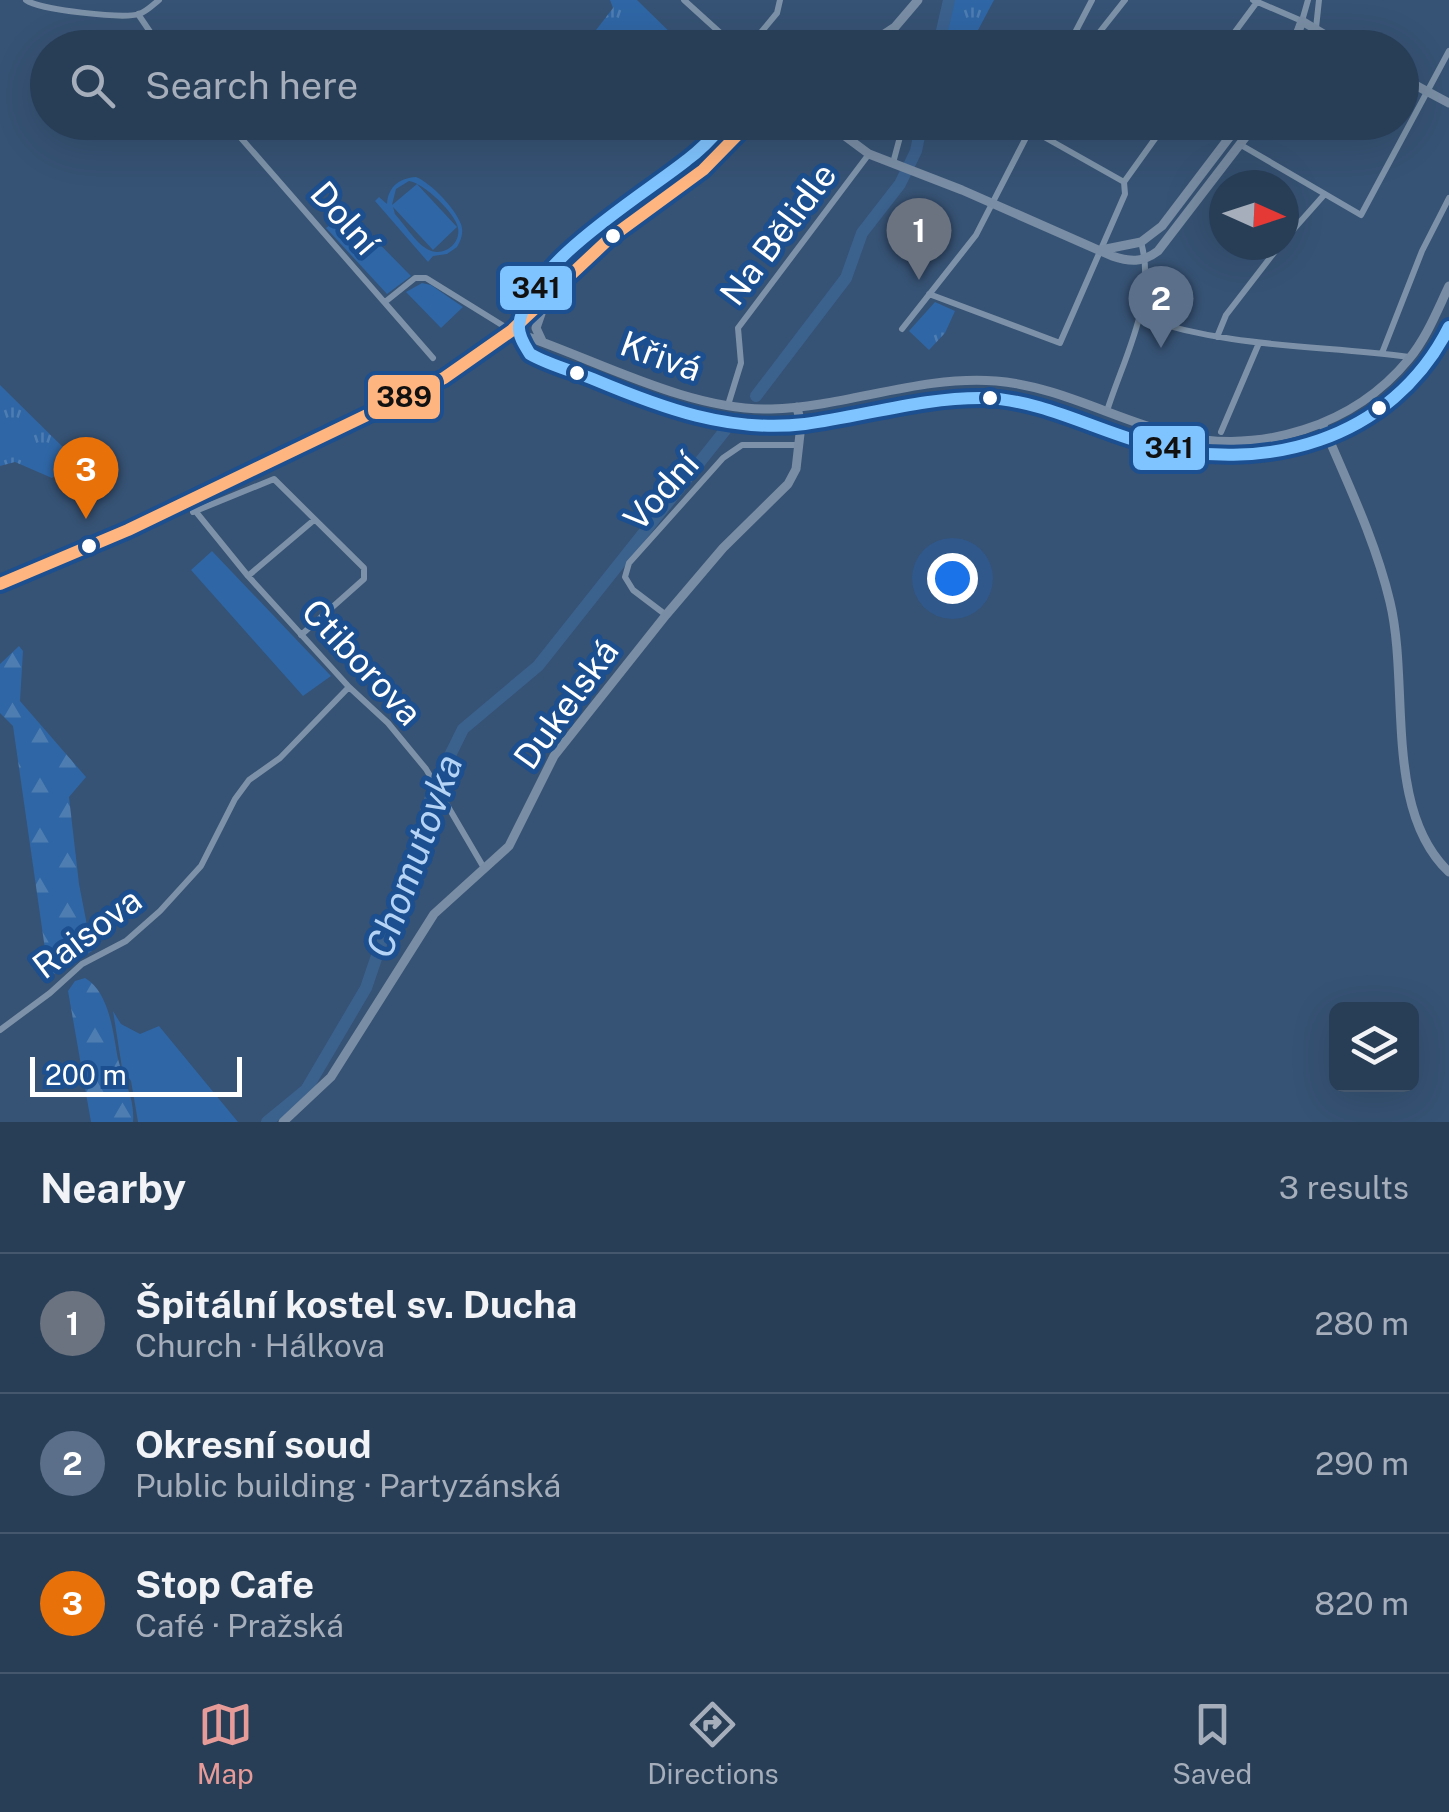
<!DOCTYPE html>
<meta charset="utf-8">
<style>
body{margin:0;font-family:"Public Sans",sans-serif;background:#30455d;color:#f1f3f6}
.controls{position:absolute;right:30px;bottom:30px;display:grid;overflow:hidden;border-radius:15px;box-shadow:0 10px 40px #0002}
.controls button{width:90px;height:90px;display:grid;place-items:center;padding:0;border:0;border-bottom:2px solid #44576d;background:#283e57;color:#f1f3f6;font:50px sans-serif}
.compass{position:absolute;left:1209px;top:170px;width:90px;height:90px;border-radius:50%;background:#283e57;box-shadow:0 10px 40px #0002;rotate:93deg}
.scale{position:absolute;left:30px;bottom:25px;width:212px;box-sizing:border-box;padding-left:10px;border:5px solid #fff;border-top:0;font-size:28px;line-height:35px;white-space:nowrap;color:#fff;-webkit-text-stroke:8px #1b4f8f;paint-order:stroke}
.you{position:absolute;left:952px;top:578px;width:35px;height:35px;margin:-25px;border:8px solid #fff;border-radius:50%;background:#1a73e8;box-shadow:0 0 0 15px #1a73e833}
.badge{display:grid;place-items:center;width:65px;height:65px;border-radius:50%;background:#e69b98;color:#fff;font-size:32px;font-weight:700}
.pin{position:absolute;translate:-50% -82px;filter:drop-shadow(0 2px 5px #0008)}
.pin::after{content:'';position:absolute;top:52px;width:35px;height:30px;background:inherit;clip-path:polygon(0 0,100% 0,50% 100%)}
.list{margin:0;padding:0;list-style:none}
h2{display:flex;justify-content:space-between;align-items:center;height:130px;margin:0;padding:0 40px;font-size:42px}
h2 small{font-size:32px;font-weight:400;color:#a5aeba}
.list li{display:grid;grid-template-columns:65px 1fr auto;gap:30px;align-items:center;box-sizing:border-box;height:140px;padding:0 40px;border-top:2px solid #44576d}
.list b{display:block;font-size:38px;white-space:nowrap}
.list p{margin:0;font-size:32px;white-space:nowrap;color:#a5aeba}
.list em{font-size:32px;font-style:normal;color:#a5aeba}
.icon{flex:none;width:55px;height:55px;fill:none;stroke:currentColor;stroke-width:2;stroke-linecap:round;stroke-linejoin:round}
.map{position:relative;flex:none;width:1449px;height:1122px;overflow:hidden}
.search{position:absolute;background:#283e57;box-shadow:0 10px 40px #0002;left:30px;right:30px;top:30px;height:110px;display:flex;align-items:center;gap:25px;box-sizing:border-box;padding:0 35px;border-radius:55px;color:#a5aeba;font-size:38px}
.sheet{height:550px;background:#283e57}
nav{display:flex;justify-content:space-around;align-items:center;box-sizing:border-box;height:140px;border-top:2px solid #44576d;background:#283e57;font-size:28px;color:#a5aeba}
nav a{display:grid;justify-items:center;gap:5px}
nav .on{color:#e69b98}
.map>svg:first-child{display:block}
.grass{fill:url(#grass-tufts)}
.forest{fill:url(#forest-firs)}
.garden{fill:#2f66a5;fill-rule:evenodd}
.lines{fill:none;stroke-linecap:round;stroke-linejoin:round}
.river{stroke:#3b618d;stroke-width:12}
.secondary-tunnel{stroke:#546c89;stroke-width:9;stroke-dasharray:9 4.5;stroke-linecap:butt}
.street{stroke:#7d92a8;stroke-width:6}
.secondary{stroke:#798da4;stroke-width:9}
.bus-1-casing{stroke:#1b4f8f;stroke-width:20}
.bus-2-casing{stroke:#1b4f8f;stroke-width:20}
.bus-1{stroke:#ffb580;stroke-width:12}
.bus-2{stroke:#80c4ff;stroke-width:12}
.bus-dot{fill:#fff;stroke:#1b4f8f;stroke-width:4}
.labels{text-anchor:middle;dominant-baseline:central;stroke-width:10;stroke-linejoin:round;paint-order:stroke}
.street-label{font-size:35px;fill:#fff;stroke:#1b4f8f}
.water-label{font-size:38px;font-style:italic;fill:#b5d3f5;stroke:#1b4f8f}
.line-badge{stroke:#1b4f8f;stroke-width:4}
.pale-badge-label{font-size:28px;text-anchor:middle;font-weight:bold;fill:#111}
</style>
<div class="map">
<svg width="1449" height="1122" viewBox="0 0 1449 1122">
<defs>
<pattern id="grass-tufts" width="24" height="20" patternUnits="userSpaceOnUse" patternTransform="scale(2.5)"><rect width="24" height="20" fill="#2f66a5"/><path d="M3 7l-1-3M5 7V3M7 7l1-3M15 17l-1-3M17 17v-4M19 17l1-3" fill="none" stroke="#4e7db2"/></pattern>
<pattern id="forest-firs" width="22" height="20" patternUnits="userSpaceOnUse" patternTransform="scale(2.5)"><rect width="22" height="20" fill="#2f66a5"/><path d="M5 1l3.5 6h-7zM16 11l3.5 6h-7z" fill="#4e7db2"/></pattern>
</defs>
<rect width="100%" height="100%" fill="#365274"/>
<path class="grass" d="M610 0H637L685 47H583L613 8Z
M952 0H994L969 47 941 45Z
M935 302 955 311 945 333 929 350 909 331Z
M0 385 76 460 52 478 15 462 0 466Z"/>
<path class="forest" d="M19 646 23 651 20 701 86 777 69 797 79 884 92 951 49 977 13 726 0 713V664Z
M85 978C110 993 113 1033 118 1059 124 1082 135 1098 133 1122H91L68 991 75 981Z"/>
<path class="garden" d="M416 177C431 183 455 208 461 224 464 233 461 240 457 247L447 254 433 256 428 262 375 201 379 197 387 204C388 187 399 178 416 177ZM409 181C424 183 456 214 458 228 461 245 442 258 427 249 415 242 405 225 395 214L393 207 433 250 457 227 417 184 392 205 396 189Z
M348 212 411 276 387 294 326 228Z
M422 283 431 285 463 307 441 328 406 292Z
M212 551 331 676 303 696 191 570Z
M113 1011 121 1024 140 1034 159 1026 238 1122H138L131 1081 122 1068Z"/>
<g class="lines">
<path class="river" d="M938 48 949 0
M756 396 846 278 862 233 900 184 916 151 922 122
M267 1122 306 1090 366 988 434 788 463 729 538 666 734 419"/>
<path class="secondary-tunnel" d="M318 441 352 424"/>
<path class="street" d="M26 0C40 10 123 19 139 14 146 12 154 4 159 0
M684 0 737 48
M1253 0 1302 21 1308 0
M138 14 161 48
M1316 28 1319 0
M907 36 914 48
M880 38 885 48
M748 48 777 13 780 0
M1067 48 1092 0
M1087 48 1125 0
M1223 48 1257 2
M227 122 433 358
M869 122 875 127 880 122
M1030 129 1124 182
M1100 134 1107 122
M1241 145 1361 215 1449 51
M893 163 904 122
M1284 240 1324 195
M929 294 1060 343 1125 194 1124 182 1167 122
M385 302 415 278H426L510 330
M1140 317C1227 348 1319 345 1409 357
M902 329 976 235 1034 122
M1217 337 1226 315 1280 245
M1382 353 1422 251 1449 198
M728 405 741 363 738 328 869 154
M1107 411C1124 357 1157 300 1141 242
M1221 432 1259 343
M188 502 248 576 349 687 388 723 426 769 484 868
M193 512 274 479 364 568V579L301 635
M248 576 314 520
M666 615 633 590 625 577 629 563 723 458 742 445H799
M0 1030 50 993 82 964 126 941 160 911 201 866 235 799 249 780 280 758 349 687"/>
<path class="secondary" d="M863 48 895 27 918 0
M1292 48 1302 21 1347 48
M1310 48 1316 30
M1402 78 1449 103
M826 122 869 154 962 190 1112 256C1130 262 1142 263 1158 251L1257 122
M1101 250 1141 242 1162 226 1241 122
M511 331C592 357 686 411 771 409 847 407 919 375 996 381 1059 386 1116 420 1177 435 1261 455 1354 426 1409 359 1427 337 1437 311 1449 286
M542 341 536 328 545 302
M1322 423C1347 482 1375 539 1390 602 1410 685 1383 810 1449 872
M352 424 444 378 495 343 610 238 703 170 750 122
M0 584 128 530 318 441
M283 1122 331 1077 434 914 509 846 554 756 666 615 723 548 788 484 796 469 801 425 797 407"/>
<g class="bus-1-casing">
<path id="bus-1" d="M0 584 128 530 444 378 511 331 610 238 703 170 750 122"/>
</g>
<g class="bus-2-casing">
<path id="bus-2" d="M726 122C714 136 702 149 687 160 642 196 525 265 519 326 518 336 525 346 530 354 549 365 573 371 593 379 662 408 729 433 805 424 865 416 924 397 985 398 1041 400 1091 428 1144 443 1262 476 1392 441 1449 327"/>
</g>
<use href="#bus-1" class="bus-1"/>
<use href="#bus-2" class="bus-2"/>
</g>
<g class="bus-dot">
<circle cx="613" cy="236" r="9"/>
<circle cx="577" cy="373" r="9"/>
<circle cx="990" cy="398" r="9"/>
<circle cx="1379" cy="408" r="9"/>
<circle cx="89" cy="546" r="9"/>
</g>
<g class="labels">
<g class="street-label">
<text transform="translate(345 218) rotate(49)">Dolní</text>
<text transform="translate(778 234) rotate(-53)">Na Bělidle</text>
<text transform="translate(661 356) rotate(20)">Křivá</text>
<text transform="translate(661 491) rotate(-48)">Vodní</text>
<text transform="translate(362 662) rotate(47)">Ctiborova</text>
<text transform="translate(566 704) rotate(-54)">Dukelská</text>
<text transform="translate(87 933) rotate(-37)">Raisova</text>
</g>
<g class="water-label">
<text transform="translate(414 856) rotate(-70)">Chomutovka</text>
</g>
</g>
<g class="line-badge">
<rect x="498" y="264" width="76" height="48" rx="10" fill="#80c4ff"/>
<rect x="366" y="373" width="76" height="48" rx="10" fill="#ffb580"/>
<rect x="1131" y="424" width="76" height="48" rx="10" fill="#80c4ff"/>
</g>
<g class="pale-badge-label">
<text x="536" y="298">341</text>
<text x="404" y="407">389</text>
<text x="1169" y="458">341</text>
</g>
</svg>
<div class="controls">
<button><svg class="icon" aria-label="layers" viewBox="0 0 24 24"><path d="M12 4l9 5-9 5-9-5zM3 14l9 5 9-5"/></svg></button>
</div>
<svg class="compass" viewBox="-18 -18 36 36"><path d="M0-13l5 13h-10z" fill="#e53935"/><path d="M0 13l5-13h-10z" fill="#a5aeba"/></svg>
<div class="scale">200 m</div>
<div class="you"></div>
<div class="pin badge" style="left:919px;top:280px;background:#6b7280">1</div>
<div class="pin badge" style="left:1161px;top:348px;background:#5c6f8a">2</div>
<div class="pin badge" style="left:86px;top:519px;background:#e8710a">3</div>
<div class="search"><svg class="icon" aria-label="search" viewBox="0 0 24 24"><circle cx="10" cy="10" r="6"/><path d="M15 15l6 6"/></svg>Search here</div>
</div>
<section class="sheet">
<h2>Nearby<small>3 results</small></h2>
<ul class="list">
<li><span class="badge" style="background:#6b7280">1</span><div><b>Špitální kostel sv. Ducha</b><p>Church · Hálkova</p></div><em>280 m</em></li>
<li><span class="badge" style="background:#5c6f8a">2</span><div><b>Okresní soud</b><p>Public building · Partyzánská</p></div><em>290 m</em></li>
<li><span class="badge" style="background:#e8710a">3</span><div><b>Stop Cafe</b><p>Café · Pražská</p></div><em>820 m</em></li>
</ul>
</section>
<nav>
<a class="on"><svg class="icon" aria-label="map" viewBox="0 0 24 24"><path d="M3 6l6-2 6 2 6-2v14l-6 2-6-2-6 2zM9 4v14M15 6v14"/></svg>Map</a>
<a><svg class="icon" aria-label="directions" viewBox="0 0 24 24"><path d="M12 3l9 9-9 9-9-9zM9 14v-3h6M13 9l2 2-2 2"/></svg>Directions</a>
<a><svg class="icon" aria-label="saved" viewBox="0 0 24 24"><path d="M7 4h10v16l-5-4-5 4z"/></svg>Saved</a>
</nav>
